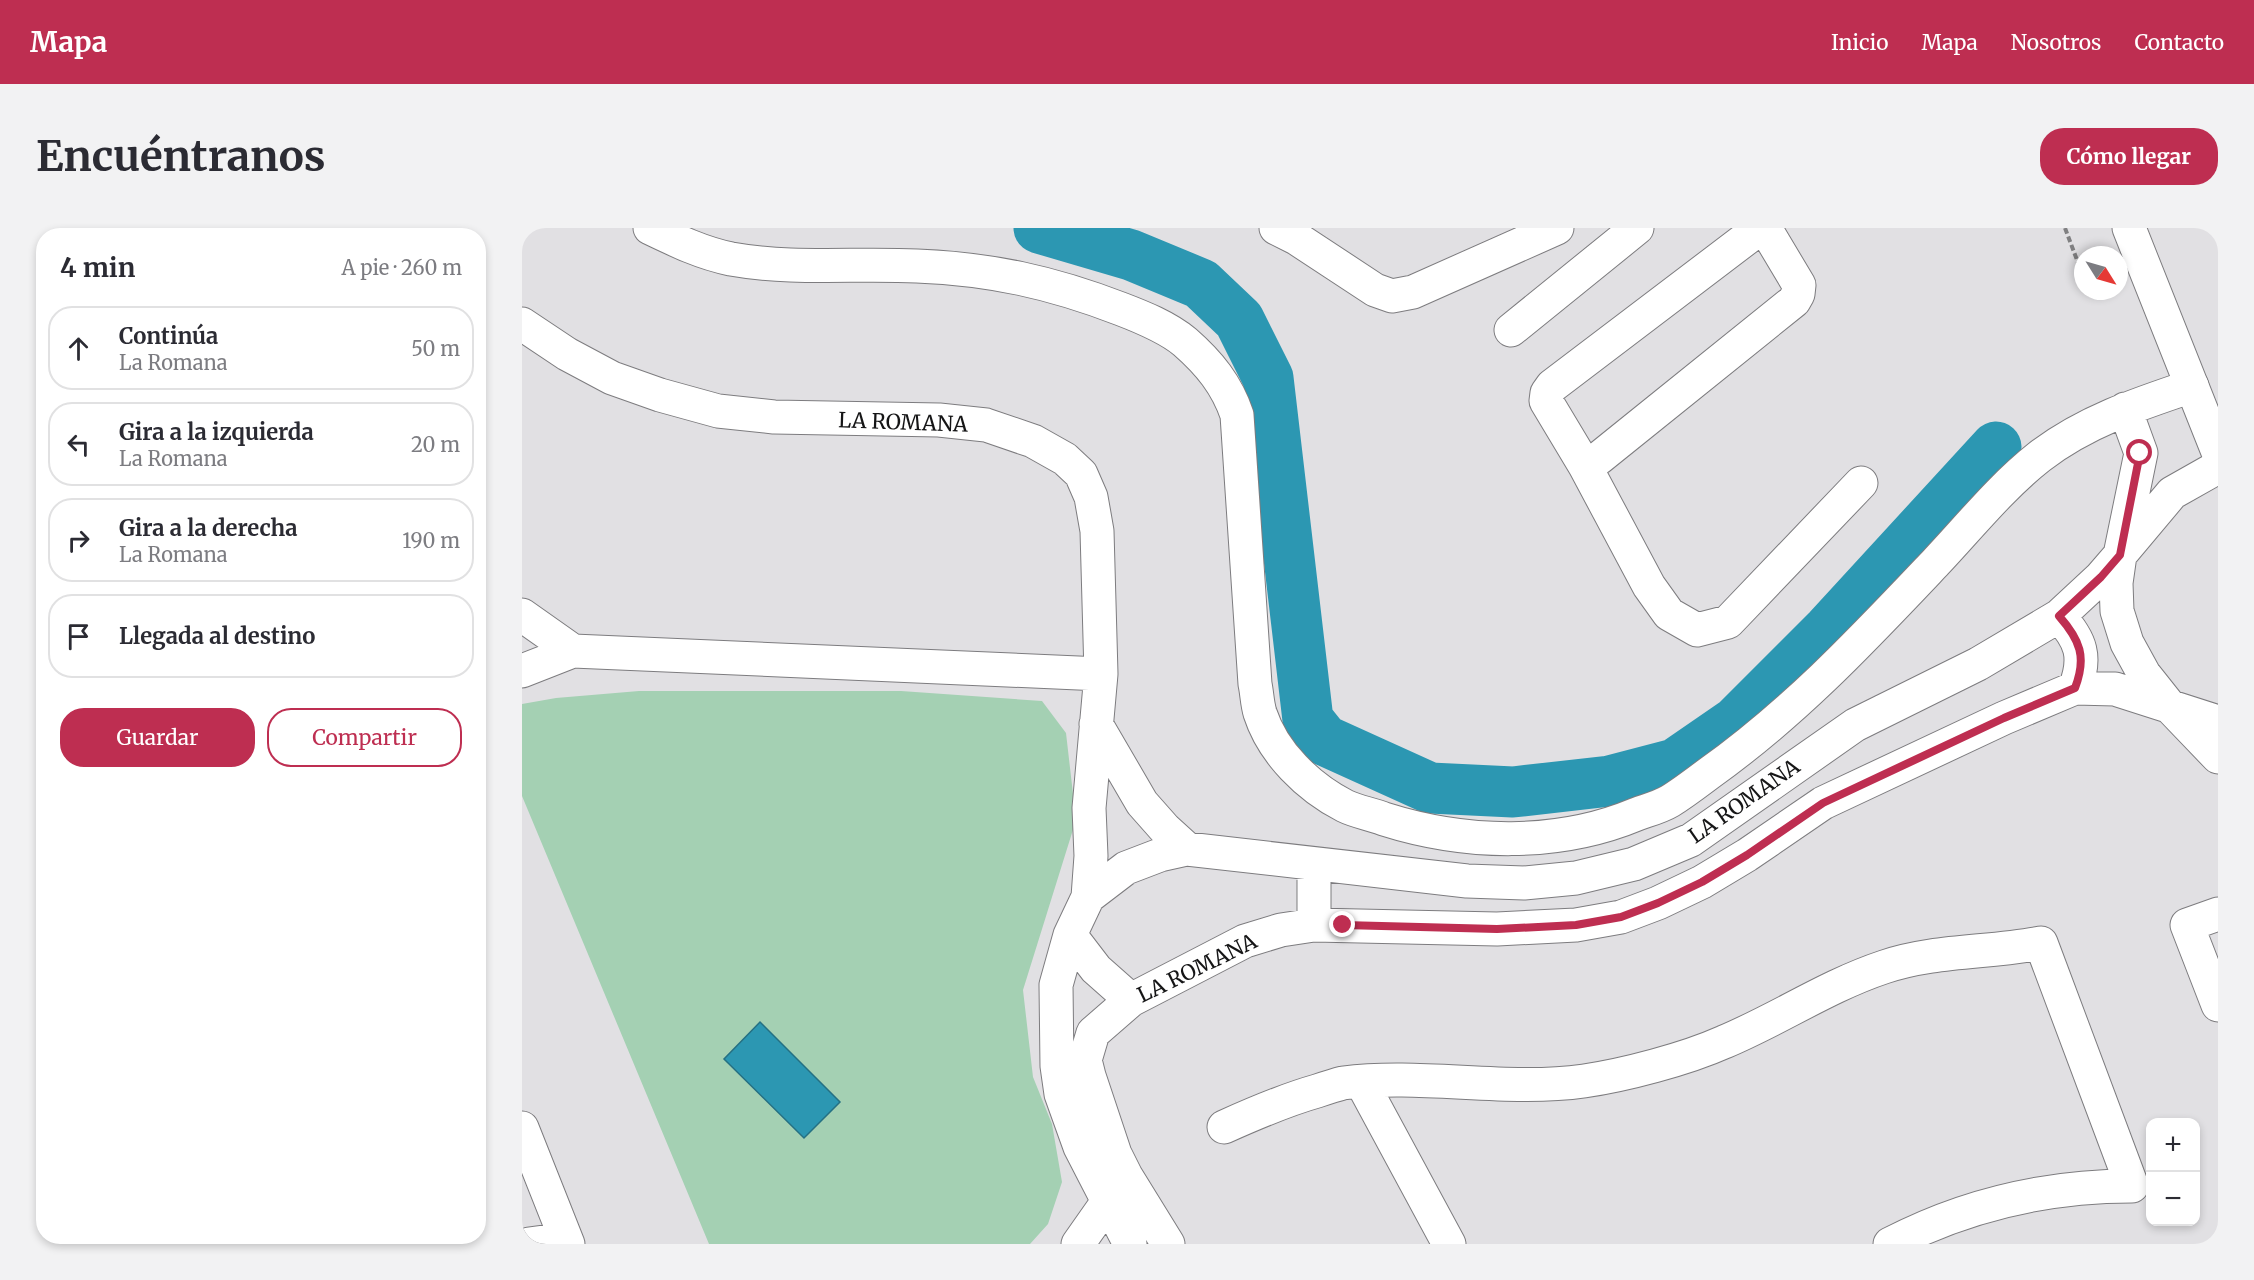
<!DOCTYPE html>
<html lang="es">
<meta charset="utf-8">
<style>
body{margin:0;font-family:Merriweather,serif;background:#f2f2f3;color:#2b2b33}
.controls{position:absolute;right:18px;bottom:18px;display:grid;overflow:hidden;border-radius:12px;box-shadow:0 3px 9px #0003}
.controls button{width:54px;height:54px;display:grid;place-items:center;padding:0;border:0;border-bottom:2px solid #e1e1e2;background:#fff;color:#2b2b33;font:30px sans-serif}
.compass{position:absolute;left:1552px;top:18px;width:54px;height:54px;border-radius:50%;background:#fff;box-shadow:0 3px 9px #0003;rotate:127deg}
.stop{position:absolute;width:18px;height:18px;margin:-14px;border:4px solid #be2e51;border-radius:50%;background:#fff}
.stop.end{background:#be2e51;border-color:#fff;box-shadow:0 2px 6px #0008}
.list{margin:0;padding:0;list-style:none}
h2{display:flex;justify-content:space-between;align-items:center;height:78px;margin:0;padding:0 24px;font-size:26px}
h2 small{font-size:20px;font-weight:400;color:#7c7c81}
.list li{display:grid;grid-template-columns:39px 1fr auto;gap:18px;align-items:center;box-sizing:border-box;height:84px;margin:0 12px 12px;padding:0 12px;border:2px solid #e1e1e2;border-radius:24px}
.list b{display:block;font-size:22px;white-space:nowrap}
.list p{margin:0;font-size:20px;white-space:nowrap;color:#7c7c81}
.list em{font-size:20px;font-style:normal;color:#7c7c81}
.actions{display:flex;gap:12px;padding:18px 24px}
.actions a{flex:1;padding:14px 0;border:2px solid #be2e51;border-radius:24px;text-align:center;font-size:21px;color:#be2e51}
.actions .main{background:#be2e51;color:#fff}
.icon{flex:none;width:33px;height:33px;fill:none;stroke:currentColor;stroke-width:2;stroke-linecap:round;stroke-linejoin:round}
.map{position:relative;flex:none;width:1696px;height:1016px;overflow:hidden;border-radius:24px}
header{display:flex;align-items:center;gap:36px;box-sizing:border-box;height:84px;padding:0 30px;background:#be2e51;color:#fff}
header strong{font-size:28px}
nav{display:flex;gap:33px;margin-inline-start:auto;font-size:21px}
.intro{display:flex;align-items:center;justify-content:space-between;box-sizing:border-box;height:144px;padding:0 36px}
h1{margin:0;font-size:42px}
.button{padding:15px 27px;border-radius:24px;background:#be2e51;color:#fff;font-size:21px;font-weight:700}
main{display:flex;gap:36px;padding:0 36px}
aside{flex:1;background:#fff;border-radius:24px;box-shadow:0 3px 9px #0003}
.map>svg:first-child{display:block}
.green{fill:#a4d0b3}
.water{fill:#2c97b2;stroke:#257083;stroke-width:1.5}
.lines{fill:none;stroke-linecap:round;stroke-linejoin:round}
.river{stroke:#2c97b2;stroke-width:51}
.minor-casing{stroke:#7d7c7f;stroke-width:35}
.highway-casing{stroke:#7d7c7f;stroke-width:35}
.path{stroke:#808082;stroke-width:4;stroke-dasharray:6 3;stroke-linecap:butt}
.minor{stroke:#fff;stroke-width:33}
.highway{stroke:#fff;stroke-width:33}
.route{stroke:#be2e51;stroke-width:8}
.labels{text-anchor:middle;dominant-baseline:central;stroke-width:5;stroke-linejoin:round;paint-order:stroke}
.street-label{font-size:21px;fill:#151516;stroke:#fff}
</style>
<header>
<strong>Mapa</strong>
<nav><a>Inicio</a><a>Mapa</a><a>Nosotros</a><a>Contacto</a></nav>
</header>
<div class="intro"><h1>Encuéntranos</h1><a class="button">Cómo llegar</a></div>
<main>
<aside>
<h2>4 min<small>A pie · 260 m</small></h2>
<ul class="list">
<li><svg class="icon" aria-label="ahead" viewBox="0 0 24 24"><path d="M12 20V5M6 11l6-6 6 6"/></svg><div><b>Continúa</b><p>La Romana</p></div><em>50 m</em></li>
<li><svg class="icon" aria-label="left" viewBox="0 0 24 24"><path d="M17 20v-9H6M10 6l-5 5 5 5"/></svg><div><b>Gira a la izquierda</b><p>La Romana</p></div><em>20 m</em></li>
<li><svg class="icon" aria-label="right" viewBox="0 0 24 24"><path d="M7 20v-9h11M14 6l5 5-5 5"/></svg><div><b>Gira a la derecha</b><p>La Romana</p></div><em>190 m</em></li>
<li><svg class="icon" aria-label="arrive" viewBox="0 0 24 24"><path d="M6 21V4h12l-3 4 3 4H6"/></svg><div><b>Llegada al destino</b></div></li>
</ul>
<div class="actions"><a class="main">Guardar</a><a>Compartir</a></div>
</aside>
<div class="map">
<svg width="1696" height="1016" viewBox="0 0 1696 1016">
<rect width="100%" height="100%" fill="#e1e0e3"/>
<path class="green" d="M117 463H379L520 473 544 505 554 592 501 762 511 849 530 896 540 954 526 996 508 1016H187L0 568V476L34 470Z"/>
<path class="water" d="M238 794 318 874 282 910 202 831Z"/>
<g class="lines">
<path class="river" d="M517 0 609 27 679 56 717 92 746 150 786 492 802 512 908 560 991 564 1088 553 1153 536 1214 494 1306 402 1474 219"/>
<g class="minor-casing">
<path id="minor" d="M128 0C155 13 180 25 209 31 270 42 333 35 395 38 469 41 529 54 599 81 620 89 645 99 663 114 687 135 705 157 715 187L733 456C735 465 735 475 738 485 751 525 786 559 823 578 835 584 850 586 862 591 944 617 1036 619 1115 586 1126 582 1138 579 1148 573 1161 565 1174 555 1186 546 1273 484 1341 411 1414 334 1447 299 1479 259 1517 229 1562 194 1616 176 1670 158
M754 0 774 10 853 62 870 68 891 64 1035 0
M1238 0 1030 158 1025 165 1024 173 1063 238 1127 358 1147 386 1175 402 1206 394 1339 255
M0 96 45 126 90 150 138 167 196 183 252 189 417 192 464 197 511 213 543 231 559 246 569 269 575 303 579 446 567 580 569 628 566 669 548 707 534 757 535 838 539 866 558 919 608 1016
M989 102 1115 0
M1063 238 1077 230 1272 73 1276 66 1277 57 1243 0
M1696 239 1650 265 1598 327 1594 355 1595 383 1605 415 1622 446 1649 480 1696 529
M0 387 51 423 579 446
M1537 388C1559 412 1565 429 1553 460
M0 443 51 423
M574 496 620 575 643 601 665 621
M566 669 604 640 638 627 665 621 945 653 1002 655 1054 650 1112 636 1169 612 1333 497 1456 436 1537 388 1579 349 1598 327 1619 225 1603 181
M1696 686 1665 697 1696 777
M792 697V636
M548 707 574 741 609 772
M840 855 927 1016
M702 899C733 885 763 872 795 863 804 860 813 857 821 855 900 845 984 864 1062 853 1103 847 1164 831 1202 814 1257 791 1305 758 1362 739 1412 722 1467 725 1519 715L1610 958C1525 958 1445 976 1368 1016
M0 900 46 1016
M7 1016 44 1011
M556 1016 596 959
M646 1016 604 948 593 926 567 848 563 832 571 805 609 772 723 713 759 702 792 697 975 701 1054 697 1099 689 1136 675 1180 654 1225 627 1301 575 1482 490 1553 460 1593 461 1696 494"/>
</g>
<g class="highway-casing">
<path id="highway" d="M1607 0 1696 224"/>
</g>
<path class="path" d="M1543 0 1561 48
M1567 63 1568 67 1580 63"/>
<use href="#minor" class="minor"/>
<use href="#highway" class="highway"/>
</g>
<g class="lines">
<path class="route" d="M821 697 975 701 1054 697 1099 689 1136 675 1180 654 1225 627 1301 575 1482 490 1553 460C1565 429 1558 412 1537 388L1579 349 1598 327 1618 225"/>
</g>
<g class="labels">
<g class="street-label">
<text transform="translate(381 194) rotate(2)">LA ROMANA</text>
<text transform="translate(1222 573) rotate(-35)">LA ROMANA</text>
<text transform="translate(675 740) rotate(-26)">LA ROMANA</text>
</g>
</g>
</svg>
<div class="controls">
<button>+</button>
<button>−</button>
</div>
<svg class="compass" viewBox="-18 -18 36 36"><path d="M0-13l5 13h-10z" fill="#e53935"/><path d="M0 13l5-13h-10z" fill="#7c7c81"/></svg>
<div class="stop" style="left:1618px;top:225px"></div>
<div class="stop end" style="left:821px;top:697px"></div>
</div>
</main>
